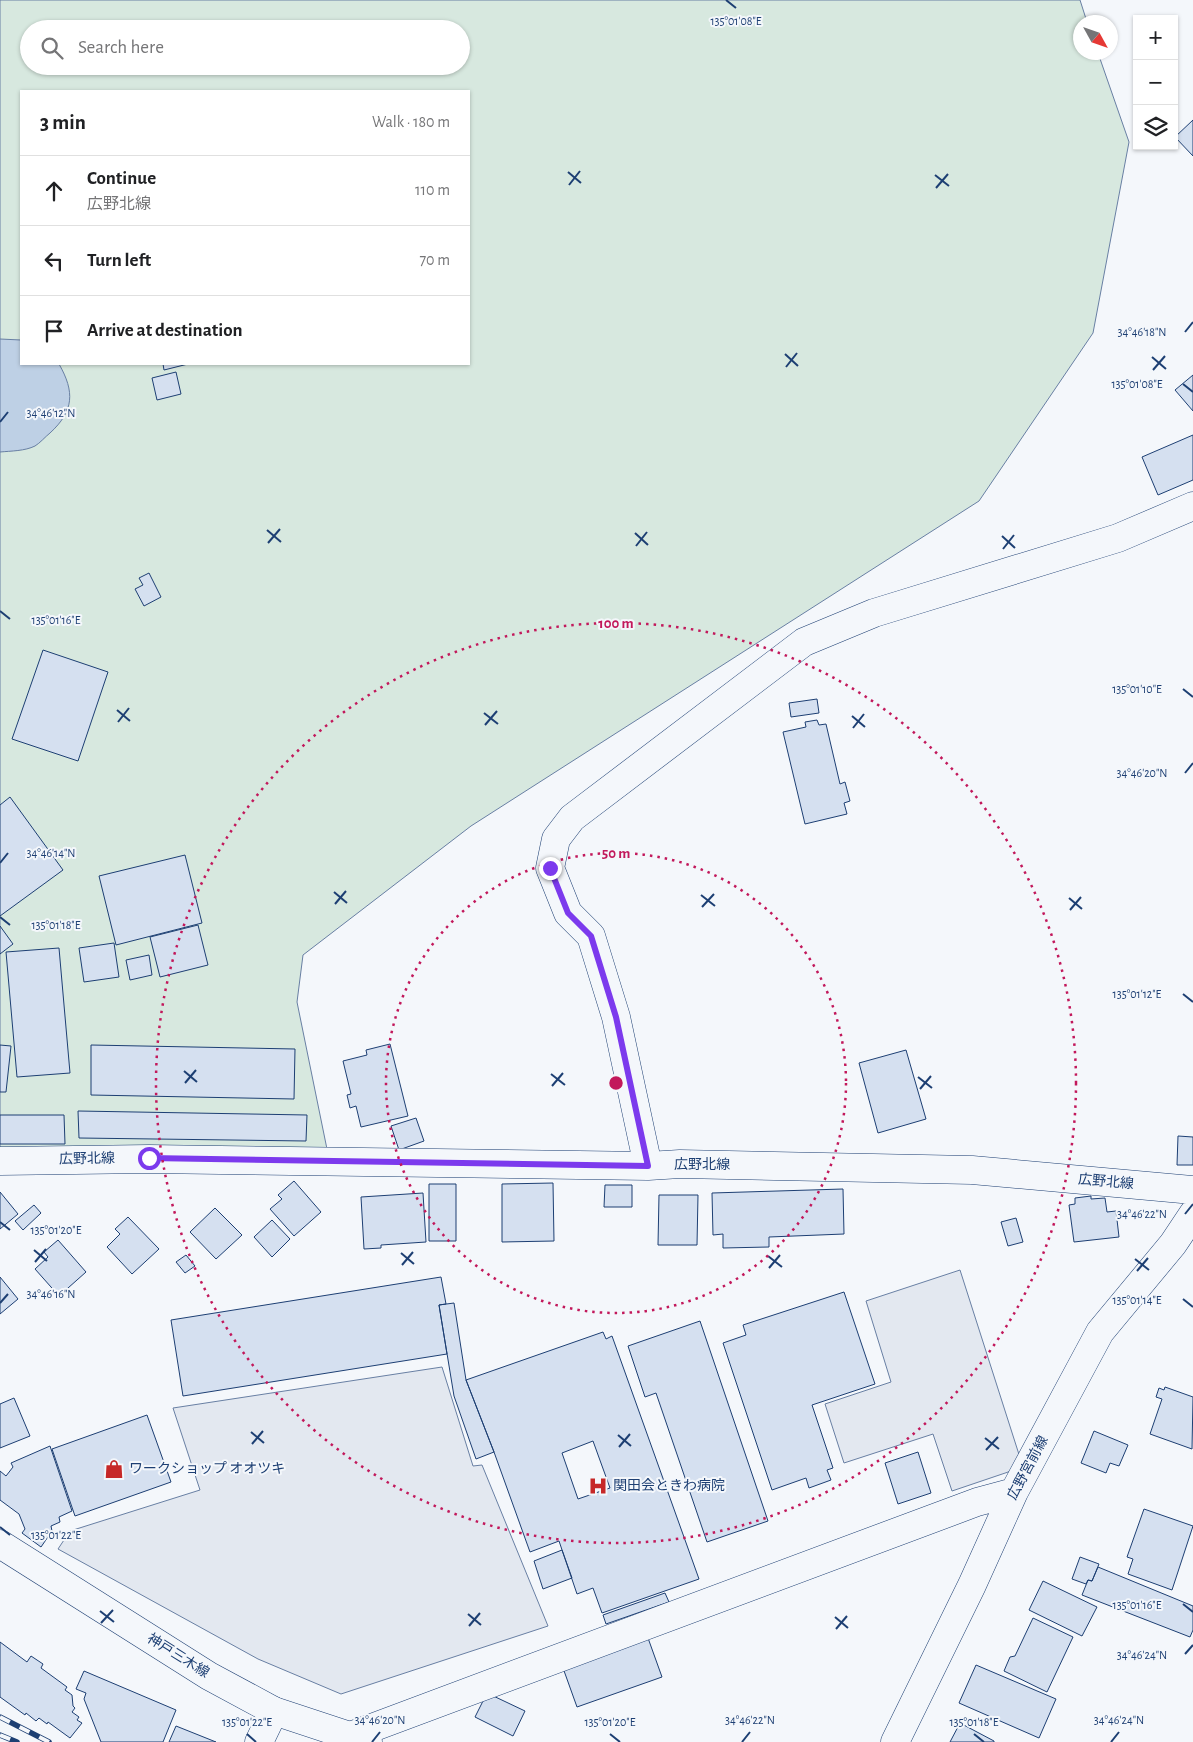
<!DOCTYPE html>
<meta charset="utf-8">
<style>
body{margin:0;font-family:"Alegreya Sans","Noto Sans JP",sans-serif;background:#f6f6f6;color:#202124}
.controls{position:absolute;right:15px;top:15px;display:grid;overflow:hidden;border-radius:0px;box-shadow:0 1px 4px #0004}
.controls button{width:45px;height:45px;display:grid;place-items:center;padding:0;border:0;border-bottom:1px solid #e0e0e0;background:#fff;color:#202124;font:25px sans-serif}
.compass{position:absolute;left:1073px;top:15px;width:45px;height:45px;border-radius:50%;background:#fff;box-shadow:0 1px 4px #0004;rotate:130deg}
.stop{position:absolute;width:15px;height:15px;margin:-11px;border:4px solid #7c3aed;border-radius:50%;background:#fff}
.stop.end{background:#7c3aed;border-color:#fff;box-shadow:0 1px 5px #0008}
.list{margin:0;padding:0;list-style:none}
h2{display:flex;justify-content:space-between;align-items:center;height:65px;margin:0;padding:0 20px;font-size:21px}
h2 small{font-size:16px;font-weight:400;color:#757577}
.list li{display:grid;grid-template-columns:32px 1fr auto;gap:15px;align-items:center;box-sizing:border-box;height:70px;padding:0 20px;border-top:1px solid #e0e0e0}
.list b{display:block;font-size:19px;white-space:nowrap}
.list p{margin:0;font-size:16px;white-space:nowrap;color:#757577}
.list em{font-size:16px;font-style:normal;color:#757577}
.icon{flex:none;width:28px;height:28px;fill:none;stroke:currentColor;stroke-width:2;stroke-linecap:round;stroke-linejoin:round}
.map{position:relative;flex:none;width:1193px;height:1742px;overflow:hidden}
.search{position:absolute;background:#fff;box-shadow:0 1px 4px #0004;left:20px;top:20px;width:450px;height:55px;display:flex;align-items:center;gap:12px;box-sizing:border-box;padding:0 18px;border-radius:28px;color:#757577;font-size:19px}
.panel{position:absolute;background:#fff;box-shadow:0 1px 4px #0004;left:20px;top:90px;width:450px;height:275px;border-radius:0px}
.map>svg:first-child{display:block}
.green{fill:#d7e8df;stroke:#687fa3;fill-rule:evenodd}
.parking{fill:#e3e8f0;stroke:#687fa3}
.water{fill:#bed0e5;stroke:#687fa3}
.building{fill:#d5e0f0;stroke:#1d3f73;fill-rule:evenodd}
.lines{fill:none;stroke-linecap:round;stroke-linejoin:round}
.street-casing{stroke:#1d3f73;stroke-width:29}
.secondary-casing{stroke:#1d3f73;stroke-width:29}
.primary-casing{stroke:#1d3f73;stroke-width:29}
.street{stroke:#f4f7fb;stroke-width:28}
.secondary{stroke:#f4f7fb;stroke-width:28}
.primary{stroke:#f4f7fb;stroke-width:28}
.rail-casing{stroke:#1d3f73;stroke-width:5.5}
.rail{stroke:#f4f7fb;stroke-width:4;stroke-dasharray:11;stroke-linecap:butt}
.route{stroke:#7c3aed;stroke-width:6}
.ticks{fill:none;stroke:#1d3f73;stroke-width:2}
.ring{fill:none;stroke:#c2185b;stroke-width:2.5;stroke-dasharray:2.5 5}
.labels{text-anchor:middle;dominant-baseline:central;stroke-width:4;stroke-linejoin:round;paint-order:stroke}
.street-label{font-size:14px;fill:#1d3f73;stroke:#f4f7fb}
.poi-label{font-size:14px;fill:#1d3f73;stroke:#f4f7fb;text-anchor:start}
.ticks-label{font-size:12px;text-anchor:middle;fill:#1d3f73;stroke:#f4f7fb;stroke-width:4;stroke-linejoin:round;paint-order:stroke}
.centre{fill:#c2185b;stroke:#f4f7fb;stroke-width:2.5}
.ring-label{font-size:15px;text-anchor:middle;font-weight:bold;fill:#c2185b;stroke:#f4f7fb;stroke-width:4;stroke-linejoin:round;paint-order:stroke}
</style>
<div class="map">
<svg width="1193" height="1742" viewBox="0 0 1193 1742">
<rect width="100%" height="100%" fill="#f4f7fb"/>
<path class="green" d="M0 0H1080L1087 22H1080V52L1098 53 1129 142 1093 333 979 501 471 826 303 955 297 1002 328 1154 0 1151ZM29 29H461V66H29ZM21 91H469V364H21Z"/>
<path class="parking" d="M960 1270 1023 1467 952 1491 933 1434 844 1463 825 1404 891 1382 866 1301Z
M442 1367 473 1466 482 1465 548 1626 341 1694 258 1659 58 1549 70 1531 200 1490 173 1408Z"/>
<path class="water" d="M0 339 21 340V364H59C75 392 74 411 50 433 45 437 40 443 35 446 25 451 11 451 0 452Z"/>
<path class="building" d="M1193 120V156L1175 137Z
M163 364H188L164 370Z
M176 372 181 394 157 400 152 378Z
M1193 375V411L1175 390Z
M1193 435V480L1158 495 1142 457Z
M149 573 161 597 144 606 135 589 143 585 139 578Z
M43 650 108 672 78 761 12 739Z
M817 699 819 713 791 717 789 703Z
M817 720 819 725 826 724 840 784 845 782 850 801 844 803 847 814 805 824 783 732 806 727 805 722Z
M10 797 63 870 0 916V805Z
M185 855 202 923 116 945 99 876Z
M198 925 208 965 160 977 150 937Z
M0 926 13 944 0 954Z
M114 943 119 977 84 982 79 948Z
M59 948 70 1073 17 1077 6 952Z
M149 955 152 975 130 980 126 960Z
M390 1044 408 1116 361 1127 356 1106 350 1108 347 1095 351 1094 343 1061 367 1055 366 1050Z
M0 1045 11 1046 6 1092H0Z
M91 1045 295 1049 294 1099 91 1095Z
M906 1050 926 1119 878 1133 859 1063Z
M78 1111 307 1115 306 1141 79 1138Z
M0 1115H64L65 1144H0Z
M416 1118 424 1141 399 1150 391 1126Z
M1178 1136 1193 1137V1165H1177Z
M294 1181 321 1212 294 1236 270 1209 282 1199 278 1195Z
M553 1183 554 1241 502 1242V1184Z
M429 1184H456V1241H429Z
M605 1185H632V1207H604Z
M843 1189 844 1234 769 1237V1247L723 1248V1234L713 1235 712 1193Z
M0 1192 18 1214 0 1229Z
M423 1193 426 1242 381 1245V1248L364 1249 361 1197Z
M659 1195H698L697 1245H658Z
M1091 1196V1199L1105 1198 1107 1212 1116 1211 1119 1237 1074 1242 1069 1205 1075 1204V1198Z
M34 1205 41 1213 23 1230 15 1221Z
M215 1208 242 1235 216 1259 190 1232Z
M128 1217 159 1249 132 1274 107 1247 120 1234 115 1229Z
M1016 1218 1023 1242 1008 1246 1001 1222Z
M272 1220 290 1239 272 1257 254 1237Z
M58 1240 86 1272 59 1296 35 1269 48 1257 44 1252Z
M186 1255 195 1266 185 1273 176 1262Z
M0 1277 18 1299 0 1314Z
M441 1277 446 1304 439 1305 447 1354 183 1396 171 1320Z
M844 1292 875 1384 812 1405 833 1468 827 1470 831 1480 809 1488 806 1478 772 1490 723 1343 746 1335 743 1325Z
M454 1303 466 1380 494 1452 476 1459 454 1396 439 1305Z
M700 1321 768 1521 707 1542 656 1393 645 1397 628 1346Z
M603 1332 606 1339 612 1336 699 1579 602 1613 593 1588 577 1594 559 1541 530 1552 494 1452 466 1380ZM593 1441 610 1488 578 1499 562 1453Z
M1165 1387 1193 1397 1192 1449 1150 1434 1162 1399 1156 1397 1159 1388 1164 1390Z
M14 1398 30 1436 0 1448V1404Z
M147 1415 171 1482 75 1516 52 1449Z
M1094 1431 1128 1445 1119 1466 1110 1463 1106 1473 1081 1463Z
M50 1446 72 1511 59 1517 60 1522 51 1526 52 1531 41 1547 22 1533 25 1529 19 1514 0 1500V1471L6 1476 13 1467 11 1463Z
M918 1452 931 1493 898 1504 885 1463Z
M1144 1509 1193 1526 1172 1590 1128 1574 1133 1559 1127 1557Z
M562 1550 572 1578 543 1589 534 1561Z
M1080 1557 1099 1564 1092 1581 1088 1580 1086 1584 1072 1579Z
M1098 1567 1193 1606V1630L1190 1637 1082 1595 1088 1580 1092 1581Z
M1043 1581 1097 1607 1082 1636 1029 1610Z
M665 1593 669 1602 606 1624 603 1615Z
M1033 1618 1073 1637 1047 1692 1004 1671 1010 1657 1015 1656Z
M648 1638 662 1677 577 1707 563 1668Z
M0 1642 27 1662 31 1656 43 1664 41 1668 67 1687 65 1690 72 1695 73 1706 75 1708 72 1712 79 1717 77 1720 82 1723 70 1738 48 1722 47 1724 39 1718 36 1721 26 1713 25 1715 0 1697Z
M976 1665 1056 1699 1039 1738 959 1703Z
M84 1671 176 1710 163 1742H101L84 1699 86 1693 76 1689Z
M487 1693 525 1711 513 1736 475 1717Z
M960 1723 994 1741V1742H950Z
M176 1726 216 1742H169Z"/>
<g class="lines">
<g class="street-casing">
<path id="street" d="M0 1161 149 1159 648 1166 680 1164 972 1170 1193 1190
M648 1166 616 1017 591 936 568 913 550 868 556 839 572 818 804 642 874 613 1118 538 1193 506
M350 1736 977 1502 1014 1492
M895 1742 972 1585 1014 1492 1100 1332 1173 1244 1193 1214"/>
</g>
<g class="secondary-casing">
<path id="secondary" d="M259 1742 274 1711"/>
</g>
<g class="primary-casing">
<path id="primary" d="M0 1544 209 1676 274 1711 368 1742"/>
</g>
<use href="#street" class="street"/>
<use href="#secondary" class="secondary"/>
<use href="#primary" class="primary"/>
<g class="rail-casing">
<path id="rail" d="M0 1717 49 1742
M0 1735 17 1742"/>
</g>
<use href="#rail" class="rail"/>
</g>
<g class="lines">
<path class="route" d="M149 1158 648 1166 616 1017 591 936 568 913 550 868"/>
</g>
<path class="ticks" d="M726 0 736 8M568 172 581 183M935 175 949 186M569 185 580 171M936 188 948 174M1185 332 1193 322M785 354 798 366M1152 357 1166 369M786 367 797 353M1153 370 1165 356M1183 384 1193 392M0 422 8 412M267 530 281 542M635 533 648 545M1002 536 1015 548M268 543 280 529M636 546 647 532M1003 549 1014 535M0 611 10 619M1183 689 1193 697M117 710 130 721M484 713 498 724M852 716 865 727M118 722 129 708M485 725 497 711M853 728 864 714M1185 773 1193 763M0 863 8 853M334 892 347 903M701 895 715 906M1069 898 1082 909M335 904 346 891M702 907 714 894M1070 910 1081 897M0 917 10 925M1183 994 1193 1002M184 1071 197 1082M551 1074 565 1085M918 1077 932 1088M185 1083 196 1070M552 1086 563 1073M920 1089 931 1076M1185 1214 1193 1204M0 1222 10 1230M34 1250 47 1261M401 1253 414 1264M768 1256 782 1267M1135 1259 1149 1270M35 1262 46 1249M402 1265 413 1252M769 1268 780 1255M1137 1271 1148 1258M1183 1299 1193 1307M0 1303 8 1294M251 1432 264 1443M618 1435 631 1446M985 1438 999 1449M252 1444 263 1431M619 1447 630 1434M986 1450 998 1437M0 1527 10 1535M1183 1604 1193 1612M100 1611 114 1622M468 1614 481 1625M835 1617 848 1628M101 1623 113 1610M469 1626 480 1613M836 1629 847 1616M1185 1654 1193 1645M247 1734 256 1742M610 1734 620 1742M974 1734 984 1742M372 1742 380 1732M742 1742 750 1732M1111 1742 1119 1732"/>
<g class="ring">
<circle cx="616" cy="1083" r="230"/>
<circle cx="616" cy="1083" r="460"/>
</g>
<defs>
<g id="shop-bare" transform="scale(1.5)"><path d="M-5-2.5h2.3a2.7 3.5 0 0 1 5.4 0H5L5.5 6h-11ZM-1.5-2.5h3a1.5 2.3 0 0 0-3 0Z" fill="#c62828" stroke="#f4f7fb" stroke-width="2.5" paint-order="stroke"/></g>
<g id="hospital-bare" transform="scale(1.5)"><path d="M-5-5h3v3.5h4V-5h3V5h-3V1.5h-4V5h-3Z" fill="#c62828" stroke="#f4f7fb" stroke-width="2.5" paint-order="stroke"/></g>
</defs>
<g fill-rule="evenodd">
<use href="#shop-bare" x="114" y="1469"/>
<use href="#hospital-bare" x="598" y="1486"/>
</g>
<g class="labels">
<g class="street-label">
<text transform="translate(87 1159) rotate(-1)">広野北線</text>
<text x="702" y="1165">広野北線</text>
<text transform="translate(1106 1182) rotate(5)">広野北線</text>
<text transform="translate(1028 1468) rotate(-62)">広野宮前線</text>
<text transform="translate(178 1656) rotate(32)">神戸三木線</text>
</g>
<g class="poi-label">
<text x="129" y="1469">ワークショップ オオツキ</text>
<text x="613" y="1486">関田会ときわ病院</text>
</g>
</g>
<g class="ticks-label">
<text x="736" y="25">135°01'08"E</text>
<text x="1142" y="336">34°46'18"N</text>
<text x="1137" y="388">135°01'08"E</text>
<text x="51" y="417">34°46'12"N</text>
<text x="56" y="624">135°01'16"E</text>
<text x="1137" y="693">135°01'10"E</text>
<text x="1142" y="777">34°46'20"N</text>
<text x="51" y="857">34°46'14"N</text>
<text x="56" y="929">135°01'18"E</text>
<text x="1137" y="998">135°01'12"E</text>
<text x="1142" y="1218">34°46'22"N</text>
<text x="56" y="1234">135°01'20"E</text>
<text x="51" y="1298">34°46'16"N</text>
<text x="1137" y="1304">135°01'14"E</text>
<text x="56" y="1539">135°01'22"E</text>
<text x="1137" y="1609">135°01'16"E</text>
<text x="1142" y="1659">34°46'24"N</text>
<text x="380" y="1724">34°46'20"N</text>
<text x="750" y="1724">34°46'22"N</text>
<text x="1119" y="1724">34°46'24"N</text>
<text x="247" y="1726">135°01'22"E</text>
<text x="610" y="1726">135°01'20"E</text>
<text x="974" y="1726">135°01'18"E</text>
</g>
<circle cx="616" cy="1083" r="8" class="centre"/>
<g class="ring-label">
<text x="616" y="628">100 m</text>
<text x="616" y="858">50 m</text>
</g>
</svg>
<div class="controls">
<button>+</button>
<button>−</button>
<button><svg class="icon" aria-label="layers" viewBox="0 0 24 24"><path d="M12 4l9 5-9 5-9-5zM3 14l9 5 9-5"/></svg></button>
</div>
<svg class="compass" viewBox="-18 -18 36 36"><path d="M0-13l5 13h-10z" fill="#e53935"/><path d="M0 13l5-13h-10z" fill="#757577"/></svg>
<div class="stop" style="left:149px;top:1158px"></div>
<div class="stop end" style="left:550px;top:868px"></div>
<div class="search"><svg class="icon" aria-label="search" viewBox="0 0 24 24"><circle cx="10" cy="10" r="6"/><path d="M15 15l6 6"/></svg>Search here</div>
<section class="panel">
<h2>3 min<small>Walk · 180 m</small></h2>
<ul class="list">
<li><svg class="icon" aria-label="ahead" viewBox="0 0 24 24"><path d="M12 20V5M6 11l6-6 6 6"/></svg><div><b>Continue</b><p>広野北線</p></div><em>110 m</em></li>
<li><svg class="icon" aria-label="left" viewBox="0 0 24 24"><path d="M17 20v-9H6M10 6l-5 5 5 5"/></svg><div><b>Turn left</b></div><em>70 m</em></li>
<li><svg class="icon" aria-label="arrive" viewBox="0 0 24 24"><path d="M6 21V4h12l-3 4 3 4H6"/></svg><div><b>Arrive at destination</b></div></li>
</ul>
</section>
</div>
